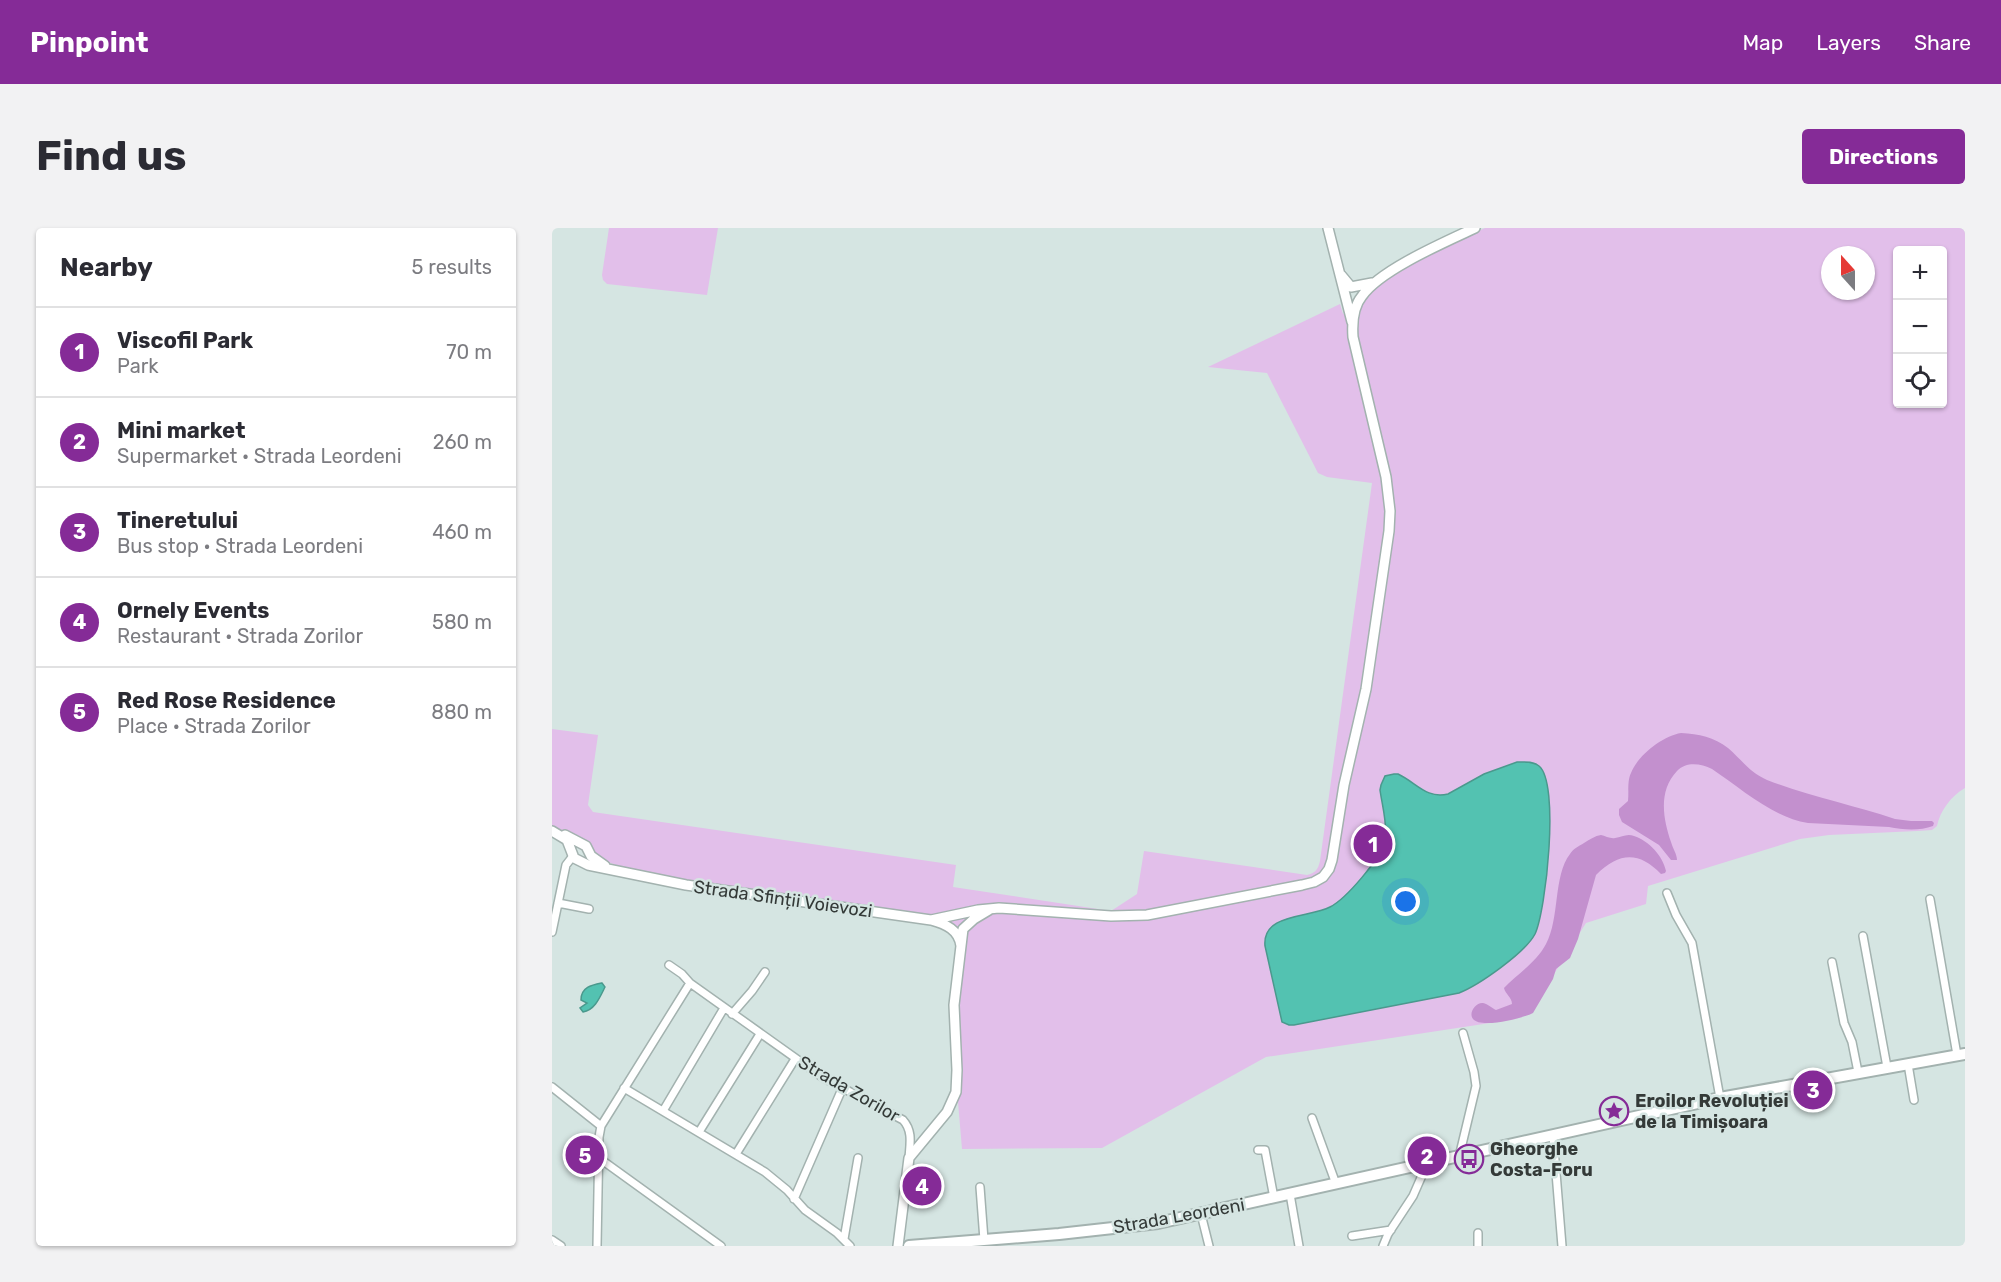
<!DOCTYPE html>
<meta charset="utf-8">
<style>
body{margin:0;font-family:Rubik,sans-serif;background:#f2f2f3;color:#2b2b33}
.controls{position:absolute;right:18px;top:18px;display:grid;overflow:hidden;border-radius:6px;box-shadow:0 2px 4px #0004}
.controls button{width:54px;height:54px;display:grid;place-items:center;padding:0;border:0;border-bottom:2px solid #e1e1e2;background:#fff;color:#2b2b33;font:30px sans-serif}
.compass{position:absolute;left:1269px;top:18px;width:54px;height:54px;border-radius:50%;background:#fff;box-shadow:0 2px 4px #0004;rotate:339deg}
.you{position:absolute;left:854px;top:674px;width:21px;height:21px;margin:-15px;border:4px solid #fff;border-radius:50%;background:#1a73e8;box-shadow:0 0 0 9px #1a73e833}
.badge{display:grid;place-items:center;width:39px;height:39px;border-radius:50%;background:#852b97;color:#fff;font-size:20px;font-weight:700}
.pin{position:absolute;translate:-50% -50%;border:3px solid #fff;box-shadow:0 2px 6px #0006}
.list{margin:0;padding:0;list-style:none}
h2{display:flex;justify-content:space-between;align-items:center;height:78px;margin:0;padding:0 24px;font-size:26px}
h2 small{font-size:20px;font-weight:400;color:#7c7c81}
.list li{display:grid;grid-template-columns:39px 1fr auto;gap:18px;align-items:center;box-sizing:border-box;height:90px;padding:0 24px;border-top:2px solid #e1e1e2}
.list b{display:block;font-size:22px;white-space:nowrap}
.list p{margin:0;font-size:20px;white-space:nowrap;color:#7c7c81}
.list em{font-size:20px;font-style:normal;color:#7c7c81}
.icon{flex:none;width:33px;height:33px;fill:none;stroke:currentColor;stroke-width:2;stroke-linecap:round;stroke-linejoin:round}
.map{position:relative;flex:none;width:1413px;height:1018px;overflow:hidden;border-radius:6px}
header{display:flex;align-items:center;gap:36px;box-sizing:border-box;height:84px;padding:0 30px;background:#852b97;color:#fff}
header strong{font-size:28px}
nav{display:flex;gap:33px;margin-inline-start:auto;font-size:21px}
.intro{display:flex;align-items:center;justify-content:space-between;box-sizing:border-box;height:144px;padding:0 36px}
h1{margin:0;font-size:42px}
.button{padding:15px 27px;border-radius:6px;background:#852b97;color:#fff;font-size:21px;font-weight:700}
main{display:flex;gap:36px;padding:0 36px}
aside{flex:1;background:#fff;border-radius:6px;box-shadow:0 2px 4px #0004}
.map>svg:first-child{display:block}
.green{fill:#e2bfea;fill-rule:evenodd}
.forest{fill:#c390ce}
.water{fill:#53c2b1;stroke:#4a998d;stroke-width:1.5}
.lines{fill:none;stroke-linecap:round;stroke-linejoin:round}
.minor-casing{stroke:#a3b2af;stroke-width:10}
.tertiary-casing{stroke:#a3b2af;stroke-width:12}
.secondary-casing{stroke:#a3b2af;stroke-width:14}
.minor{stroke:#fff;stroke-width:7}
.tertiary{stroke:#fff;stroke-width:9}
.secondary{stroke:#fff;stroke-width:10}
.labels{text-anchor:middle;dominant-baseline:central;stroke-width:5;stroke-linejoin:round;paint-order:stroke}
.street-label{font-size:18px;fill:#343a38;stroke:#d5e5e2}
.poi-label{font-size:18px;font-weight:bold;fill:#343a38;stroke:#d5e5e2;text-anchor:start}
</style>
<header>
<strong>Pinpoint</strong>
<nav><a>Map</a><a>Layers</a><a>Share</a></nav>
</header>
<div class="intro"><h1>Find us</h1><a class="button">Directions</a></div>
<main>
<aside>
<h2>Nearby<small>5 results</small></h2>
<ul class="list">
<li><span class="badge">1</span><div><b>Viscofil Park</b><p>Park</p></div><em>70 m</em></li>
<li><span class="badge">2</span><div><b>Mini market</b><p>Supermarket · Strada Leordeni</p></div><em>260 m</em></li>
<li><span class="badge">3</span><div><b>Tineretului</b><p>Bus stop · Strada Leordeni</p></div><em>460 m</em></li>
<li><span class="badge">4</span><div><b>Ornely Events</b><p>Restaurant · Strada Zorilor</p></div><em>580 m</em></li>
<li><span class="badge">5</span><div><b>Red Rose Residence</b><p>Place · Strada Zorilor</p></div><em>880 m</em></li>
</ul>
</aside>
<div class="map">
<svg width="1413" height="1018" viewBox="0 0 1413 1018">
<rect width="100%" height="100%" fill="#d5e5e2"/>
<path class="green" d="M57 0H166L155 67 55 56 51 52 50 47Z
M933 0H1413V560C1399 568 1388 583 1385 598L1380 602 1365 603 1277 607 1248 611 1096 658 1094 676 1034 695 987 770 957 789 938 795 714 829 550 920 410 921 406 874 409 851 404 784 411 722 400 704 349 684 129 652 73 640 44 630 0 600V501L46 507 36 577 41 584 404 637 401 659 559 683 585 666 592 623 755 647C763 645 766 642 768 633L820 255 775 249 766 245 715 145 656 139 788 76 791 86 809 79C824 45 899 16 933 0ZM1346 22H1390V176H1346ZM1278 27H1314V63H1278Z"/>
<path class="forest" d="M1129 505C1147 506 1162 509 1176 520 1190 532 1197 544 1215 552 1257 568 1301 577 1343 591L1359 593H1380L1382 595 1381 598C1368 603 1351 602 1337 599L1256 595C1220 589 1190 561 1160 541 1149 536 1135 533 1125 543 1106 563 1111 591 1119 614 1121 621 1125 626 1125 632H1119L1107 617 1070 594 1067 587V581L1076 573C1077 564 1075 553 1079 545 1086 527 1111 508 1129 505Z
M1049 607C1053 608 1059 611 1063 610 1070 609 1075 605 1082 608 1097 613 1111 628 1114 643L1113 645 1109 646C1087 623 1067 624 1044 647L1026 711 1018 730 1004 741 1001 751 981 785C972 790 929 801 921 791 916 785 924 774 931 775 936 776 940 780 944 782L960 776C960 769 953 766 952 760 966 745 984 735 994 716 1008 690 1001 648 1018 626 1021 621 1027 618 1032 615 1038 611 1043 608 1049 607Z"/>
<path class="water" d="M965 534C972 534 981 533 987 538 1008 555 994 683 983 706 973 725 927 757 907 765L742 797H737L730 794 713 718C710 685 757 690 778 679 794 671 829 630 833 613 836 597 830 577 828 562L829 557 833 548 842 546H846C865 555 874 571 896 566L932 546Z
M50 755 53 759C48 769 43 782 31 784L28 780 35 775 29 772C29 759 40 757 50 755Z"/>
<g class="lines">
<g class="minor-casing">
<path id="minor" d="M1115 665 1124 687 1140 715 1168 870
M1378 671 1405 827
M6 675 37 681
M0 704 14 637 21 628
M1311 708 1335 839
M1280 734 1292 795 1300 814 1306 844
M117 737 130 746 138 755 270 849 351 892C361 903 358 916 357 930
M180 786 200 763 213 744
M1356 836 1362 872
M0 859 49 898
M72 860 213 944 235 962 253 982 285 1005 298 1018
M111 883 172 780
M760 890 784 956
M147 904 208 806
M1001 908 1010 1018
M706 922H713L722 970
M184 926 243 831
M907 929 924 858 922 844 911 805
M47 930 169 1018
M428 959 432 1012
M738 966 747 1018
M242 971 290 861
M649 986 657 1018
M926 1005V1018
M800 1008 839 1002
M292 1011 306 930
M0 1012 9 1018
M45 1018 47 909 49 898 138 755
M831 1018 836 1006 861 968 875 936"/>
</g>
<g class="tertiary-casing">
<path id="tertiary" d="M776 0 800 94
M789 47 799 59 820 55
M0 603 15 612 22 630 36 637 134 657 379 692C394 696 407 702 409 718
M13 607 34 618 39 628 53 638
M379 692 426 682 447 680 559 688 595 687 750 657 762 654 771 649 777 641 780 632 792 557 814 461 837 303 838 283 834 249 801 109C800 95 801 79 810 68 828 42 893 14 923 0
M346 1018 357 930 395 884 404 864 405 842 402 777 411 701 422 691 437 682"/>
</g>
<g class="secondary-casing">
<path id="secondary" d="M357 1018 507 1006 606 995 1168 870 1413 826"/>
</g>
<use href="#minor" class="minor"/>
<use href="#tertiary" class="tertiary"/>
<use href="#secondary" class="secondary"/>
</g>
<defs>
<g id="sight-ring" transform="scale(1.5)"><circle r="9.5" fill="#d5e5e2" stroke="#852b97" stroke-width="1.5"/><path d="M0-6L1.8-2.2L6-1.7L2.9 1.2L3.7 5.4L0 3.3L-3.7 5.4L-2.9 1.2L-6-1.7L-1.8-2.2Z" fill="#852b97"/></g>
<g id="bus-ring" transform="scale(1.5)"><circle r="9.5" fill="#d5e5e2" stroke="#852b97" stroke-width="1.5"/><path d="M-5-6H5V4H4V6H2V4H-2V6H-4V4H-5ZM-3.5-4V0h7V-4ZM-3.5 1.2v1.5H-2V1.2ZM2 1.2v1.5H3.5V1.2Z" fill="#852b97"/></g>
</defs>
<g fill-rule="evenodd">
<use href="#sight-ring" x="1062" y="883"/>
<use href="#bus-ring" x="917" y="931"/>
</g>
<g class="labels">
<g class="street-label">
<text transform="translate(231 671) rotate(8)">Strada Sfinții Voievozi</text>
<text transform="translate(297 861) rotate(30)">Strada Zorilor</text>
<text transform="translate(627 988) rotate(-10)">Strada Leordeni</text>
</g>
<g class="poi-label">
<text x="1083" y="873">Eroilor Revoluției<tspan x="1083" dy="21">de la Timișoara</tspan></text>
<text x="938" y="921">Gheorghe<tspan x="938" dy="21">Costa-Foru</tspan></text>
</g>
</g>
</svg>
<div class="controls">
<button>+</button>
<button>−</button>
<button><svg class="icon" aria-label="locate" viewBox="0 0 24 24"><circle cx="12" cy="12" r="6"/><path d="M12 2v4M12 18v4M2 12h4M18 12h4"/></svg></button>
</div>
<svg class="compass" viewBox="-18 -18 36 36"><path d="M0-13l5 13h-10z" fill="#e53935"/><path d="M0 13l5-13h-10z" fill="#7c7c81"/></svg>
<div class="you"></div>
<div class="pin badge" style="left:821px;top:616px">1</div>
<div class="pin badge" style="left:875px;top:928px">2</div>
<div class="pin badge" style="left:1261px;top:862px">3</div>
<div class="pin badge" style="left:370px;top:958px">4</div>
<div class="pin badge" style="left:33px;top:927px">5</div>
</div>
</main>
